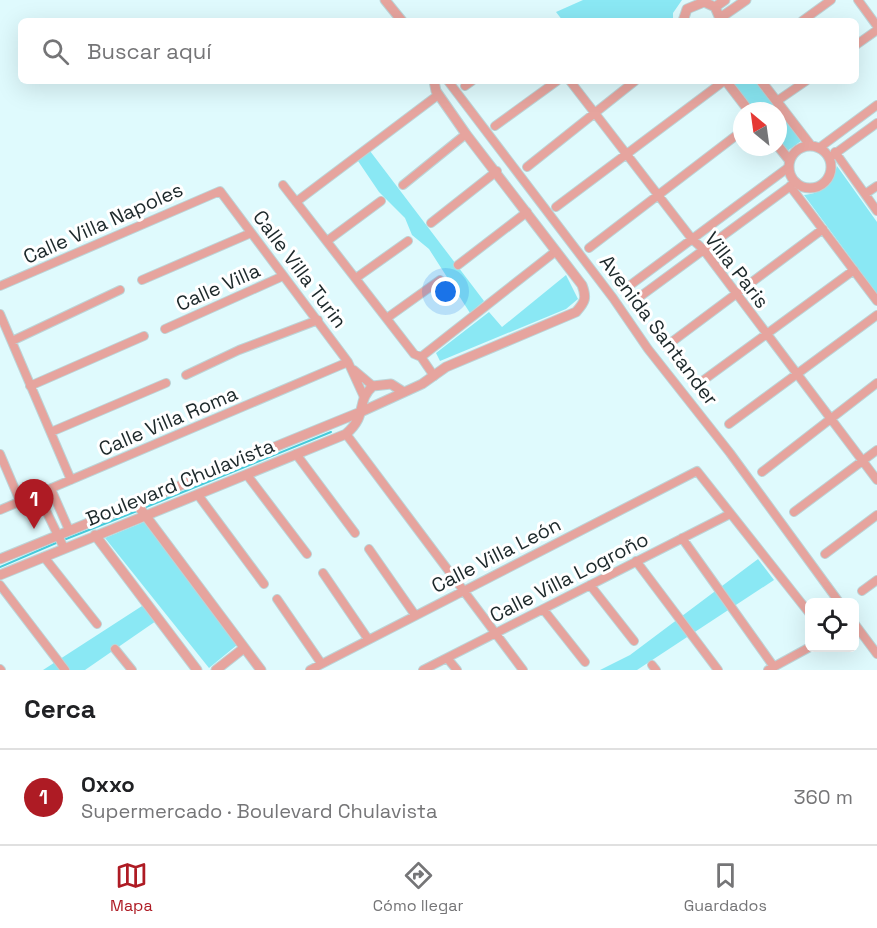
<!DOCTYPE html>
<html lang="es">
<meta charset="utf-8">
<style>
body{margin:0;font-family:"Space Grotesk",sans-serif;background:#f6f6f6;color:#202124}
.controls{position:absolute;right:18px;bottom:18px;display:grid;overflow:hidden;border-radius:9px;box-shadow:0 6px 24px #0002}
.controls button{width:54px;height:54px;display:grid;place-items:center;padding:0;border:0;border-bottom:2px solid #e0e0e0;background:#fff;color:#202124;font:30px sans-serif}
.compass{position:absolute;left:733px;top:102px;width:54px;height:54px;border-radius:50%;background:#fff;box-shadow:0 6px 24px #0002;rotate:331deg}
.you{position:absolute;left:446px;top:292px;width:21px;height:21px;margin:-15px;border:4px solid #fff;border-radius:50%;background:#1a73e8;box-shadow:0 0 0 9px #1a73e833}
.badge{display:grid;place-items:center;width:39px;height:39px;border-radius:50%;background:#ae1b24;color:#fff;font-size:20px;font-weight:700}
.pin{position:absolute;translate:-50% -50px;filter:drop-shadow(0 2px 3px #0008)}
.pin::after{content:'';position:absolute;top:32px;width:21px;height:18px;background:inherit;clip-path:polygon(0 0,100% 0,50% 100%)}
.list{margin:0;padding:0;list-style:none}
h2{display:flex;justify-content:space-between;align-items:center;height:78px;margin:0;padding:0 24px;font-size:26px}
h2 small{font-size:20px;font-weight:400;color:#757577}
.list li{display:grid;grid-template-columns:39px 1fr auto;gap:18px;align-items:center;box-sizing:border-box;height:96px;padding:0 24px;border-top:2px solid #e0e0e0}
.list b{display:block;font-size:22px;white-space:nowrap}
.list p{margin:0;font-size:20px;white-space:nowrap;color:#757577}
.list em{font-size:20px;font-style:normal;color:#757577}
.icon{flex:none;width:33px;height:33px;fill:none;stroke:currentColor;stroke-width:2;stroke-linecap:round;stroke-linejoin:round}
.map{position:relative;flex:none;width:877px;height:670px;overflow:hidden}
.search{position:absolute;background:#fff;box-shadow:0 6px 24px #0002;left:18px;right:18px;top:18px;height:66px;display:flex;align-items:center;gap:15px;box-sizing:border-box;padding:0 21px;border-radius:9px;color:#757577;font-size:22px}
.sheet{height:174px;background:#fff}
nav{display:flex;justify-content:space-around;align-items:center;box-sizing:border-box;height:84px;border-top:2px solid #e0e0e0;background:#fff;font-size:16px;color:#757577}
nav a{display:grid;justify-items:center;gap:3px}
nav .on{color:#ae1b24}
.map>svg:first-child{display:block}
.green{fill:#8ae8f4}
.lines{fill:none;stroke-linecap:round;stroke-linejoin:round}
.stream{stroke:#47cbdb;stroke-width:2}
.minor-casing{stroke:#bcd4d7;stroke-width:10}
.tertiary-casing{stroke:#bcd4d7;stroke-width:11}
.minor{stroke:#e6a49e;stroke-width:8}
.tertiary{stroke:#e6a49e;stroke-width:9}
.labels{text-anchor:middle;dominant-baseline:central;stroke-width:6;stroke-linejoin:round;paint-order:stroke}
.street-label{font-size:20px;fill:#1c282a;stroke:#fff}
</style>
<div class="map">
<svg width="877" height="670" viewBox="0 0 877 670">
<rect width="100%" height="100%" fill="#dffafd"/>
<path class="green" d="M583 0H682L673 13V21H563L556 12Z
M732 81H757L801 141 786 152 778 141V111H755Z
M370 151 484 301 470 313 429 249 412 235 405 218 379 192 358 161Z
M837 166 877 222V294L804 195C823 193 831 185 837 166Z
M566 275 578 299 566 309 440 361 436 353 489 312 502 327Z
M144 522 237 645 209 668 105 538Z
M758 559 774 580 637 670H600L630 655Z
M142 606 156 621 85 670H43Z"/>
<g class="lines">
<path class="stream" d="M146 507 331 432
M66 539 137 511
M0 567 56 543"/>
<g class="minor-casing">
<path id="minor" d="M858 0 877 26
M802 21 831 0
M856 45 877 30
M448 81 613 298 648 349 730 453 839 602
M570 81 692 239 703 249 877 480
M465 86 472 81
M777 101 806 81
M495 126 557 81
M819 148 877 105
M835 152 877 211
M829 158 877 123
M527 167 635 81
M283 185 414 354 421 357 434 376
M403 185 466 134
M790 186 877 301
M865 194 877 186
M296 202 438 95
M556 207 724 81
M431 223 497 171
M327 241 381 201
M589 248 742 131
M458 265 527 212
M356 278 408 241
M142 280 251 233
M0 286 220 191 348 362 364 397
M625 289 789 167
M634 301 796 182
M0 314 71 480
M387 318 440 280
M165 329 283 276
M12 341 120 290
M673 341 823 229
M421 357 556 251
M354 370 373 386
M186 375 239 350 318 320
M701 382 854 270
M30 386 144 336
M729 424 877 315
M51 432 166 383
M346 434 523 670
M0 454 20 501
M296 454 355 533
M762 472 877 383
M247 475 307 554
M51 489 69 530
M38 494 64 548
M198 495 264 584
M0 510 348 362
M794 512 877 450
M682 538 774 667
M369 549 415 615
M825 554 877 515
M44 557 97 624
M636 561 718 670
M323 573 368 639
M0 585 65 670
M590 585 634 641
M862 591 877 580
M277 599 321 663
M543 609 585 662
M854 623 877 654
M115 649 132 670
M447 658 457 670
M652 665 656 670
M0 669 1 670
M310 670 697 471 810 614
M423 670 730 514
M768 670 810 647"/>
</g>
<g class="tertiary-casing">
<path id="tertiary" d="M385 0 402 21
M715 7 725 0
M720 18 746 0
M683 21 687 9 704 2 715 7 721 21
M726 81 749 111
M761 81 811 146
M778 146 790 161
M789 167a21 21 0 1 1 42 0a21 21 0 1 1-42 0Z
M136 503 261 670
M95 535 197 670
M0 559 363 411 422 384 446 367 576 312C585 302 587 298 582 285L466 134 436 91 434 81
M0 575 346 434C369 414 355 402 373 386L391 384 402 391
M216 670 244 648"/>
</g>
<use href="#minor" class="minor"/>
<use href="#tertiary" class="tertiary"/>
</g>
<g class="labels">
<g class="street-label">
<text transform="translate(103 223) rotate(-24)">Calle Villa Napoles</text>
<text transform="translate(300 269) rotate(53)">Calle Villa Turin</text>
<text transform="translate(737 270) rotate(52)">Villa Paris</text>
<text transform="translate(218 287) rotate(-24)">Calle Villa</text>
<text transform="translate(659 330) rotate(53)">Avenida Santander</text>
<text transform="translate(168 421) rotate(-23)">Calle Villa Roma</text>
<text transform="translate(180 482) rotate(-22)">Boulevard Chulavista</text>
<text transform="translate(496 555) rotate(-27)">Calle Villa León</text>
<text transform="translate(569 577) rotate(-27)">Calle Villa Logroño</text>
</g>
</g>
</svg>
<div class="controls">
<button><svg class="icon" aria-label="locate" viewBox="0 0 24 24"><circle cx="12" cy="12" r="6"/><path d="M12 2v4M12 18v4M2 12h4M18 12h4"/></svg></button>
</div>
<svg class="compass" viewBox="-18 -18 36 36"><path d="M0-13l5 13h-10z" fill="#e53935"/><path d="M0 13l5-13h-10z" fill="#757577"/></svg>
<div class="you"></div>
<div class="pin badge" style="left:34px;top:529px">1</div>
<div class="search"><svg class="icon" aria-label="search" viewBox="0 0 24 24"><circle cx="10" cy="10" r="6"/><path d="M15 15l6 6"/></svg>Buscar aquí</div>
</div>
<section class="sheet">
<h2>Cerca<small></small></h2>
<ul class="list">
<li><span class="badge">1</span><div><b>Oxxo</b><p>Supermercado · Boulevard Chulavista</p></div><em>360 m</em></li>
</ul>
</section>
<nav>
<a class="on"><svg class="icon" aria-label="map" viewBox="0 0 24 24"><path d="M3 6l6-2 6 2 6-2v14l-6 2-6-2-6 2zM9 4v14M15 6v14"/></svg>Mapa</a>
<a><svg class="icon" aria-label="directions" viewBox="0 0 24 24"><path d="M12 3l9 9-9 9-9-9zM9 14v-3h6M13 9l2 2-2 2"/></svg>Cómo llegar</a>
<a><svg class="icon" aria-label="saved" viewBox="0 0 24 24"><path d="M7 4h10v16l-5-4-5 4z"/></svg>Guardados</a>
</nav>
